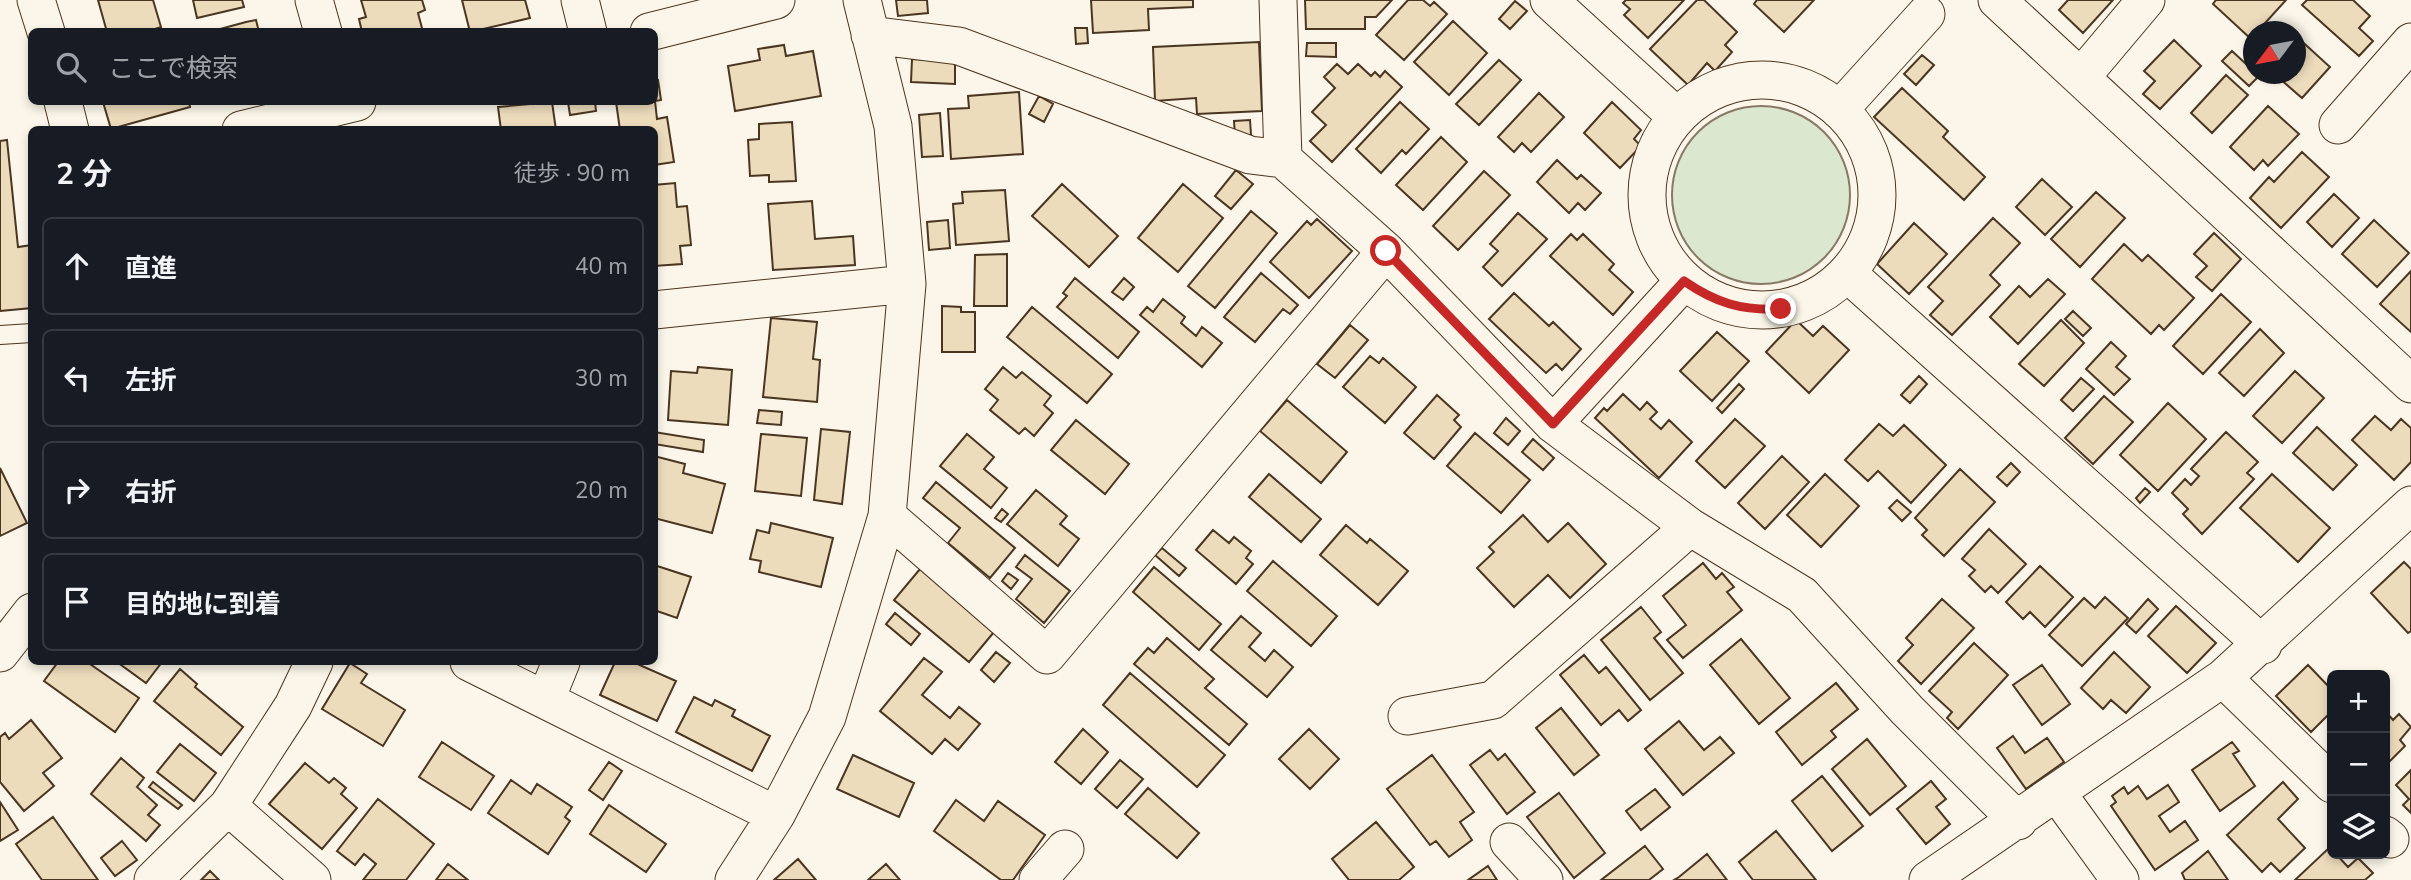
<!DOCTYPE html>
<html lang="ja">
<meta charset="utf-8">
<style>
body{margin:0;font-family:"Nunito Sans","Noto Sans JP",sans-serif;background:#20242c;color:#f1f3f6}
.controls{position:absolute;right:21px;bottom:21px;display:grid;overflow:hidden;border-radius:10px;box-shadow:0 4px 10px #0003}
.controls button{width:63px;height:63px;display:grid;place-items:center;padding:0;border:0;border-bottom:2px solid #363941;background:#171b24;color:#f1f3f6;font:35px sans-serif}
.compass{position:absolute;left:2243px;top:21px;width:63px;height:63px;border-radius:50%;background:#171b24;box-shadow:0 4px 10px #0003;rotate:238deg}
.stop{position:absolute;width:21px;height:21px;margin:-16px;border:5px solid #c62828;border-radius:50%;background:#fff}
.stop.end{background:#c62828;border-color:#fff;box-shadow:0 2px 7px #0008}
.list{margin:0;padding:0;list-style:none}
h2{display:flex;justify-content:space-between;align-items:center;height:91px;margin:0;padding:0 28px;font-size:30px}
h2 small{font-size:23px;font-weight:400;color:#9ea1a6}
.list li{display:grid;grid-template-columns:46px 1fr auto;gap:21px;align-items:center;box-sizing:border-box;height:98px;margin:0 14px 14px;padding:0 14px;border:2px solid #363941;border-radius:10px}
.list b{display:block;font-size:26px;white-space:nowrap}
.list em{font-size:23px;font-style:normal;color:#9ea1a6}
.icon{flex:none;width:38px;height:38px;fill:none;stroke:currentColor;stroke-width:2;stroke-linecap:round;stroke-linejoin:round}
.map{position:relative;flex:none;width:2411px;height:880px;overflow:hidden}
.search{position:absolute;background:#171b24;box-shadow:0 4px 10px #0003;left:28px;top:28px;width:630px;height:77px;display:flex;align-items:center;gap:18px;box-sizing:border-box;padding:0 24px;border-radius:10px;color:#9ea1a6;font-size:26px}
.panel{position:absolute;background:#171b24;box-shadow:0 4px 10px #0003;left:28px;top:126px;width:630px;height:539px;border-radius:10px}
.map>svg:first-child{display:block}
.green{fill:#dce7d0;stroke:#887966;stroke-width:2}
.building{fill:#ecdcbc;stroke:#4a3520;stroke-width:2}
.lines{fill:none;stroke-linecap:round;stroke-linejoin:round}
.service-casing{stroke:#4a3520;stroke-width:20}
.minor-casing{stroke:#4a3520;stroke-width:39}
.service{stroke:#fbf6e9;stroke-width:18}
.minor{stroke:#fbf6e9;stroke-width:37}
.route{stroke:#c62828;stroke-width:9}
</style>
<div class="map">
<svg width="2411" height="880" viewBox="0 0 2411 880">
<rect width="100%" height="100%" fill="#fbf6e9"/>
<path class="green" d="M1672 195a89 89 0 1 1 178 0a89 89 0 1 1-178 0Z"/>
<path class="building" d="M98 0H153L161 27 146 32H107Z
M193 0H242L244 7 197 18Z
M361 0H422L425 10 418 13 423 32H362L359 19 366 17Z
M462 0H525L530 18 470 32Z
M896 0H927L928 13 898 16Z
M1091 0H1193V7L1148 9 1149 30 1093 33Z
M1305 0H1392L1376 17H1365V29H1306Z
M1408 0H1423L1430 6 1434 2 1447 14 1404 60 1376 35Z
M1626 0H1684L1648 38 1624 15 1630 9 1623 3Z
M1697 0H1704L1737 32 1725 45 1732 52 1715 71 1707 63 1688 85 1650 49Z
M1757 0H1814L1784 32 1754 4Z
M2068 0H2113L2083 33 2059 10Z
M2216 0H2286L2257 32H2254L2251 39 2213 4Z
M2307 0H2353L2370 16 2359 28 2373 41 2359 56 2302 5Z
M1515 1 1527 11 1510 29 1499 19Z
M256 20 259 32H209L246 22Z
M1453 21 1487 53 1449 95 1414 62Z
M1075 28H1087L1088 43 1076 44Z
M2296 36 2330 67 2302 98 2279 78 2283 74H2296Z
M2174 40 2201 66 2160 109 2143 94 2155 81 2144 71Z
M1259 42 1262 111 1197 114 1196 98 1155 101 1153 47Z
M1307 43H1336V57L1306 56Z
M784 45 786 56 813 51 821 96 735 111 728 66 760 60 758 49Z
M2232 51 2259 76 2249 86 2222 61Z
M1922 55 1934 65 1916 85 1904 74Z
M912 59 955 61V84L911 82Z
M1499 60 1521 80 1479 125 1456 104Z
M1337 64 1348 74 1358 64 1371 76 1375 72 1380 77 1385 71 1402 87 1332 162 1310 141 1326 125 1312 112 1335 88 1324 77Z
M2226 75 2248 95 2212 133 2191 113Z
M658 80 661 100 655 101 657 119 667 117 674 162 654 165V130H620L616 102H654V81Z
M1902 88 1948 131 1943 137 1985 177 1964 200 1874 117Z
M1019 92 1023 154 951 159 948 109 969 108 968 96Z
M1539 93 1564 117 1531 152 1522 143 1514 152 1498 137Z
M1039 96 1053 104 1044 122 1029 114Z
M189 102 190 107 111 129 103 102Z
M552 102 556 130H501L498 107Z
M568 102H595L596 111 570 115Z
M1400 102 1429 129 1406 154 1402 150 1381 173 1356 149Z
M1612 102 1641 130 1634 139 1641 146 1620 168 1584 133Z
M2268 106 2299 134 2268 166 2263 160 2254 170 2230 147Z
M940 113 943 156 922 157 919 115Z
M1250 120 1251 135 1235 136 1234 121Z
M792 122 796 181 769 182V175L750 176 748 140 759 139V124Z
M1441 137 1467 162 1423 210 1396 185Z
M7 140 18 247 32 245V308L0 311V141Z
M2302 152 2329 177 2281 228 2250 198 2269 177 2274 182Z
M1557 160 1577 179 1581 175 1601 193 1585 210 1578 203 1569 213 1537 182Z
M1236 170 1253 184 1231 209 1215 196Z
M1484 171 1510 195 1458 250 1433 226Z
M2042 179 2072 207 2045 235 2016 207Z
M675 183 677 207 687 206 691 245 680 246 682 264 654 266V185Z
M1062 184 1118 236 1089 267 1032 216Z
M1183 184 1223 218 1178 272 1138 238Z
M1005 190 1009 241 956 245 953 204 963 203 962 192Z
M2096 192 2125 218 2080 267 2051 239Z
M2334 194 2359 218 2332 247 2307 222Z
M812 201 815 239 853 236 855 265 773 270 768 204Z
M1251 211 1277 233 1215 308 1188 286Z
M1518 213 1547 239 1502 286 1483 267 1498 251 1490 244Z
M1993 218 2020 243 1990 275 2000 285 1952 335 1930 315 1943 301 1928 287Z
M1317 219 1352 251 1309 298 1270 262 1307 221 1311 225Z
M948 220 950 248 929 250 927 222Z
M2374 220 2409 253 2377 287 2342 254Z
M1914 223 1947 254 1909 294 1877 264Z
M2214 233 2241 259 2212 291 2196 277 2207 266 2194 254Z
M1571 234 1577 240 1583 234 1614 264 1609 270 1633 292 1613 315 1550 256Z
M2124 244 2142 261 2148 255 2194 298 2164 330 2159 325 2151 334 2092 279Z
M1007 254V306H974L975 255Z
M2411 271V332L2380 304Z
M1261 273 1298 305 1290 314 1283 309 1255 342 1224 317Z
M1075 278 1139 332 1118 358 1057 307 1067 296 1063 293Z
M1124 278 1134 287 1123 300 1112 292Z
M2048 279 2065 294 2018 344 1990 317 2019 286 2030 297Z
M1514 293 1549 326 1553 322 1581 349 1562 370 1556 364 1546 373 1489 319Z
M2221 294 2251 322 2203 374 2173 346Z
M1163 299 1185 317 1181 323 1196 336 1202 327 1222 343 1202 367 1140 315 1147 307 1153 312Z
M942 306 961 307V312H975V352H942Z
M1032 307 1112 374 1087 403 1007 337Z
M2073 311 2091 328 2083 336 2065 319Z
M771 318 817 322 813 359 820 360 817 402 763 397Z
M1796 320 1813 336 1823 326 1849 350 1809 393 1766 352Z
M2061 320 2084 343 2044 386 2019 364Z
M1350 325 1368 340 1335 378 1317 364Z
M2260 329 2284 353 2244 396 2219 373Z
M1717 332 1749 361 1712 401 1680 371Z
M2111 342 2126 356 2116 367 2130 379 2114 395 2086 369Z
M1370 356 1379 363 1383 358 1416 387 1385 423 1343 387Z
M698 367 732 370 728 425 668 420 671 371 697 373Z
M1003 367 1016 378 1022 372 1051 396 1044 405 1053 413 1034 436 1025 428 1019 434 990 410 998 400 985 389Z
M2295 371 2324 398 2282 443 2253 416Z
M1919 376 1927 384 1910 403 1901 395Z
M2081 378 2094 389 2073 411 2061 400Z
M1739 384 1744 389 1722 413 1717 408Z
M1623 394 1640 410 1647 402 1657 412 1650 419 1661 429 1669 420 1692 442 1659 478 1595 418 1604 408 1607 411Z
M1437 395 1459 415 1454 420 1461 427 1434 459 1404 433Z
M2104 396 2133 422 2093 464 2065 438Z
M1287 400 1347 452 1321 483 1260 431Z
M2168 403 2206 439 2158 491 2120 455Z
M759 410 782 412 781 425 757 423Z
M2375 416 2391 430 2401 419 2411 428V462L2394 480 2352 440Z
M1506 418 1520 431 1508 445 1494 433Z
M1735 419 1765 446 1725 488 1696 461Z
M1076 420 1129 464 1105 494 1051 450Z
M1879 424 1893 436 1904 425 1946 465 1911 503 1878 471 1868 481 1845 460Z
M2317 427 2357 465 2333 490 2293 453Z
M821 429 850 432 842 504 814 500Z
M654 432 704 440 703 452 654 444Z
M2226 432 2258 462 2247 473 2254 479 2202 534 2183 514 2188 509 2172 493 2185 479 2191 485 2199 476 2191 469Z
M1475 433 1530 480 1501 513 1447 466Z
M761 434 807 438 801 496 755 491Z
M967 434 994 457 984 469 1007 488 991 508 940 466Z
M1533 439 1554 458 1543 470 1522 452Z
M654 456 685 464 683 473 725 484 712 533 654 518Z
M1782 456 1809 482 1765 529 1738 503Z
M2011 463 2020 472 2007 486 1997 477Z
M0 468 27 523 0 536Z
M1960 469 1995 502 1944 556 1922 535 1927 530 1915 518Z
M1269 474 1321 519 1301 542 1249 497Z
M1825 474 1859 506 1821 547 1787 515Z
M2272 474 2330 528 2298 562 2240 508Z
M936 482 1015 548 990 578 948 543 960 528 923 498Z
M2145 488 2150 492 2140 503 2136 498Z
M1036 490 1067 516 1060 524 1079 539 1058 566 1007 524Z
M1897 500 1911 512 1902 521 1889 508Z
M1002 509 1008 514 1001 522 995 518Z
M1523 515 1548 542 1568 523 1606 564 1570 598 1548 575 1514 607 1477 568 1494 552 1489 547Z
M771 523 833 538 821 587 759 572 761 561 750 559 757 530 769 533Z
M1346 525 1367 543 1370 539 1408 571 1378 605 1320 555Z
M1989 529 2026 564 1998 593 1991 586 1985 592 1969 576 1975 570 1962 559Z
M1213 530 1229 543 1234 537 1251 551 1246 558 1253 564 1236 584 1196 550Z
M1162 548 1186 568 1179 576 1155 555Z
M1025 555 1070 591 1044 623 1016 599 1032 579 1016 567Z
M1273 561 1337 616 1311 646 1247 591Z
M2404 562 2411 569V631L2408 633 2371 593Z
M1703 563 1716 579 1722 573 1734 587 1727 592 1742 610 1683 658 1667 640 1686 625 1663 596Z
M654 565 691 577 677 618 654 610Z
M2040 566 2073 597 2045 627 2030 612 2023 619 2006 602Z
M1154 567 1221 624 1199 650 1133 592Z
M920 569 994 632 969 662 894 600Z
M1008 573 1018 580 1011 589 1002 581Z
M2105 597 2128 618 2082 666 2049 635 2084 598 2095 608Z
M1942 599 1974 628 1921 684 1898 661 1913 645 1906 638Z
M2148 599 2158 609 2136 633 2126 624Z
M2176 606 2216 643 2187 673 2148 636Z
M1641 607 1661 632 1654 638 1683 673 1650 700 1601 640Z
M895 613 920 634 911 645 886 624Z
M1241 616 1261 633 1249 647 1265 661 1274 650 1293 667 1267 697 1211 650Z
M1167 638 1214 679 1205 688 1247 724 1229 745 1134 664 1148 648 1154 653Z
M1741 639 1790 698 1759 724 1710 665Z
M1974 643 2008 675 1958 729 1947 718 1952 712 1929 691Z
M996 652 1010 663 994 682 981 670Z
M2114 652 2150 687 2126 713 2111 700 2103 709 2081 688Z
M1584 655 1599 673 1606 667 1641 710 1628 721 1619 710 1601 725 1560 675Z
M924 658 942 672 922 695 950 718 959 707 980 724 958 750 945 739 932 754 880 711Z
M58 662H87L139 698 115 732 44 681Z
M117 662H162L146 683Z
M615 662H633L676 681 657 721 600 695Z
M350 663 367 674 361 683 405 710 383 746 322 709Z
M2042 665 2070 704 2042 725 2013 685Z
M2308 665 2332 690V711L2311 732 2276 696Z
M180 669 197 684 195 687 243 727 221 755 154 701Z
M1130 673 1225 755 1197 787 1103 705Z
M1836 683 1858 709 1831 731 1836 737 1802 765 1776 732Z
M694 697 712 706 715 700 735 710 732 716 770 736 752 771 676 732Z
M1561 708 1599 755 1574 775 1536 728Z
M2385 711 2393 720 2399 714 2411 727 2400 740 2405 746 2385 766Z
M31 720 62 758 43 773 54 786 24 811 0 782V737L5 733 9 739Z
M1679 721 1704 750 1720 737 1734 753 1683 795 1645 749Z
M1083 729 1108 752 1081 784 1055 762Z
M1309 729 1339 759 1310 789 1279 759Z
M2013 736 2025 753 2047 738 2064 762 2026 789 1997 748Z
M1867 739 1906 786 1870 815 1832 769Z
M442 742 494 776 471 810 419 777Z
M2232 742 2239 751 2233 754 2255 786 2220 811 2192 770Z
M180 744 216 773 194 801 157 772Z
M1490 750 1498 760 1505 754 1535 792 1507 814 1470 765Z
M853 755 914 783 899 817 837 789Z
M1432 755 1474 812 1460 822 1472 840 1449 857 1436 841 1430 845 1387 789Z
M121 758 144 778 137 787 157 805 148 815 160 825 146 841 91 794Z
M1120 760 1143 779 1117 808 1095 789Z
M609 762 622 771 603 800 589 790Z
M305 763 329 783 334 778 346 788 341 794 357 808 322 849 269 804Z
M2411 770V813L2403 805 2409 799 2396 785Z
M1822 776 1863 826 1832 851 1792 801Z
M511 780 531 794 537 784 572 807 565 817 570 821 548 854 488 813Z
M1931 781 1946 799 1936 807 1950 824 1926 844 1897 809Z
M153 782 182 805 178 809 149 787Z
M2283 782 2298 799 2278 819 2305 848 2280 872 2271 863 2262 872 2227 835Z
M2168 785 2179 802 2159 816 2170 832 2185 821 2198 840 2155 870 2111 806 2116 802 2112 796 2124 787 2128 794 2138 786 2147 799Z
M1148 788 1199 833 1177 858 1125 814Z
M1655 789 1670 807 1641 830 1626 811Z
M1559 793 1605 853 1574 878 1527 817Z
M378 799 434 844 406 880H363L376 864 364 854 355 865 337 851Z
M956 800 984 821 998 801 1045 835 1013 880H1001L934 831Z
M0 802 18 830 0 841Z
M609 805 666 844 646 872 590 834Z
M53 817 98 880H42L16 844Z
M1376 822 1414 867 1399 880H1349L1332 859Z
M1776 831 1816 880H1753L1739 862Z
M122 841 137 860 115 876 101 858Z
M1645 846 1663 869 1649 880H1601Z
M2330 847 2332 854H2336L2348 867 2358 858 2373 873 2365 880H2295Z
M2208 851 2228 880H2185L2182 873Z
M1707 854 1727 880H1674L1679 877Z
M798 859 816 880H774Z
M448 864 468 880H436Z
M886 864 900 880H868Z
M1488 866 1497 880H1468Z
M210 871 219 880H201Z"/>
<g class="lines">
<g class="service-casing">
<path id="service" d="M0 335 32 333"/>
</g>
<g class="minor-casing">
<path id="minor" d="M36 0 46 32
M314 0 323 32
M580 0 588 32
M1278 0 1283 159 1386 251 1553 424 1690 527 1802 595 1907 710 2018 821
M1549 0 1677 117
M1997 0 2411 384
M649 32 776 0
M870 35 959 46 1250 155 1283 159
M2082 76 2146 0
M1647 195a115 115 0 1 1 230 0a115 115 0 1 1-230 0Z
M63 102 70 130
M1839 110 1926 14
M2338 125 2411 42
M241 130 357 102
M1847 273 2263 645
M654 310 907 284
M1553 424 1684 281
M887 516 1047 655 1386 251
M0 653 32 612
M469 662 776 815
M2223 678 2332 784
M546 699 561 662
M1407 716 1493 700 1690 527
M2057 793 2120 880
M228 806 312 880
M2385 835 2390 839
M1509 842 1544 880
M153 880 228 806 293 706 314 662
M734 880 776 815 827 717 887 516 907 284 893 126 862 0
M1038 880 1065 849
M1928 880 2223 678 2411 505"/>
</g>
<use href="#service" class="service"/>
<use href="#minor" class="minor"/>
</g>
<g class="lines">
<path class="route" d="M1386 251 1553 424 1684 281C1716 303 1742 311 1781 309"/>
</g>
</svg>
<div class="controls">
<button>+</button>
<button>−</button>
<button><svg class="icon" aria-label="layers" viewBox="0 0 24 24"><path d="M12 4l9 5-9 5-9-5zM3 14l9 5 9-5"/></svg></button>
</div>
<svg class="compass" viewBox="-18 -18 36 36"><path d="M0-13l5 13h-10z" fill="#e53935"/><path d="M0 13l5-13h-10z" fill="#9ea1a6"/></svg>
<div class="stop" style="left:1386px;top:251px"></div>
<div class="stop end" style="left:1781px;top:309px"></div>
<div class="search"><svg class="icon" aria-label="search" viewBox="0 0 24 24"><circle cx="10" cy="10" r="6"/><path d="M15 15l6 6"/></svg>ここで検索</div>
<section class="panel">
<h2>2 分<small>徒歩 · 90 m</small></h2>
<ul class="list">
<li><svg class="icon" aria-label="ahead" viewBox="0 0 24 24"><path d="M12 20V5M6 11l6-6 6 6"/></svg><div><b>直進</b></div><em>40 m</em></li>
<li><svg class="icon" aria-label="left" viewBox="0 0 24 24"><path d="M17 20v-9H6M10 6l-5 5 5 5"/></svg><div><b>左折</b></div><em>30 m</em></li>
<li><svg class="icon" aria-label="right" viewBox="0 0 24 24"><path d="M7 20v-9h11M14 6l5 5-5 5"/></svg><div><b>右折</b></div><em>20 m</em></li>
<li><svg class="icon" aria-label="arrive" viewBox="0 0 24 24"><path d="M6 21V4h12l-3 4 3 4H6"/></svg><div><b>目的地に到着</b></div></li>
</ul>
</section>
</div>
